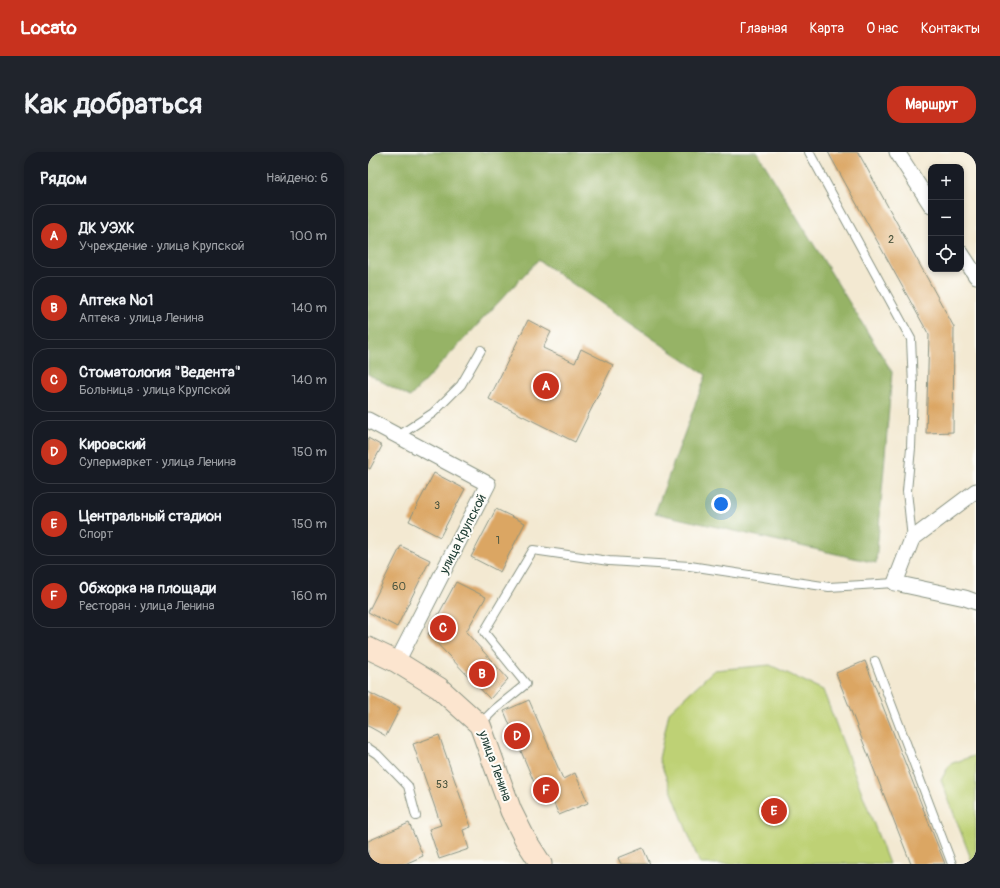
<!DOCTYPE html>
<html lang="ru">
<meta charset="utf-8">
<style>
body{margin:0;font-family:Pangolin,sans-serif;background:#20242c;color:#f1f3f6}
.controls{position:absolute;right:12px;top:12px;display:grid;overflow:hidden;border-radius:8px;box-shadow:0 2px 6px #0003}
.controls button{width:36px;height:36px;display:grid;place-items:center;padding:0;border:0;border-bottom:1px solid #363941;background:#171b24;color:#f1f3f6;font:20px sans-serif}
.you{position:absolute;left:353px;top:352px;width:14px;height:14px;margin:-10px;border:3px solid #fff;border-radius:50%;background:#1a73e8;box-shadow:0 0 0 6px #1a73e833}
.badge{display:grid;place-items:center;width:26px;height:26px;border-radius:50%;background:#c8321e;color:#fff;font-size:13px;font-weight:700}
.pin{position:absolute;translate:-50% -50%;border:2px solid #fff;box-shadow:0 1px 4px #0006}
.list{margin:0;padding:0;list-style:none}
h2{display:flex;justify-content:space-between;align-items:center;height:52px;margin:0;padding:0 16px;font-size:17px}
h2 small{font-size:13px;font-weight:400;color:#9ea1a6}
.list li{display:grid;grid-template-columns:26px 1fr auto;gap:12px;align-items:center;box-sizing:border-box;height:64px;margin:0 8px 8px;padding:0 8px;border:1px solid #363941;border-radius:16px}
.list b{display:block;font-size:15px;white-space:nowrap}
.list p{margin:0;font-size:13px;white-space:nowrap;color:#9ea1a6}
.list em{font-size:13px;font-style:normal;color:#9ea1a6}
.icon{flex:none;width:22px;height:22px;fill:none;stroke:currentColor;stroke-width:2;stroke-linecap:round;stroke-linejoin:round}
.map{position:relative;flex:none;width:608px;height:712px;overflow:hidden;border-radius:16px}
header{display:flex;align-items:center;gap:24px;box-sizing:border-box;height:56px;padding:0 20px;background:#c8321e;color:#fff}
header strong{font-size:19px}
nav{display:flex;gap:22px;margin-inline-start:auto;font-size:14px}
.intro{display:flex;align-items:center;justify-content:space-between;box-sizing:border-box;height:96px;padding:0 24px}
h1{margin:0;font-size:28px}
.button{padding:10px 18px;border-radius:16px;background:#c8321e;color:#fff;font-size:14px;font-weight:700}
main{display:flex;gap:24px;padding:0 24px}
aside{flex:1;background:#171b24;border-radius:16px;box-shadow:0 2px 6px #0003}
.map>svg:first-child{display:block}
.green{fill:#bed175;stroke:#6e8754}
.forest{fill:#96b366;stroke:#5a784d}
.building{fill:#dba664}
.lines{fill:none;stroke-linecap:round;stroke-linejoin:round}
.lane-casing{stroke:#899383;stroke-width:10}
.street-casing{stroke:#899383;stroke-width:17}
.secondary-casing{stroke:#899383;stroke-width:23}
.lane{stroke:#fff;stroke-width:8}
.street{stroke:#fff;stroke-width:15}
.secondary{stroke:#fce5cf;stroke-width:21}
.labels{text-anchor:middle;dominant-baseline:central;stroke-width:4;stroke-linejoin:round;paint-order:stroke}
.number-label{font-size:11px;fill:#4e5740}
.street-label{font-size:13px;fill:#1f3d34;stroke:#fdfcf7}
</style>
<header>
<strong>Locato</strong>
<nav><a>Главная</a><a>Карта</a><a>О нас</a><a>Контакты</a></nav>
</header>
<div class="intro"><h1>Как добраться</h1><a class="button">Маршрут</a></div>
<main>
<aside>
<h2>Рядом<small>Найдено: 6</small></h2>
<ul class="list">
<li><span class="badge">A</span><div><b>ДК УЭХК</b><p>Учреждение · улица Крупской</p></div><em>100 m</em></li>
<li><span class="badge">B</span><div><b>Аптека №1</b><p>Аптека · улица Ленина</p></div><em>140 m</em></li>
<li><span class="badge">C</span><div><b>Стоматология &quot;Ведента&quot;</b><p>Больница · улица Крупской</p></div><em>140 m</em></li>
<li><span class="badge">D</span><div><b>Кировский</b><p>Супермаркет · улица Ленина</p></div><em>150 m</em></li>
<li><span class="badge">E</span><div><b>Центральный стадион</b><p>Спорт</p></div><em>150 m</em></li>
<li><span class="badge">F</span><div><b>Обжорка на площади</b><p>Ресторан · улица Ленина</p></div><em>160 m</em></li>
</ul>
</aside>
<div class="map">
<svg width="608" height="712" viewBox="0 0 608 712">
<rect width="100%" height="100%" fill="#fdfcf7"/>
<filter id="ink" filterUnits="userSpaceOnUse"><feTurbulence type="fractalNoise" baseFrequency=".025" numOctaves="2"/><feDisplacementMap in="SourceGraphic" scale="8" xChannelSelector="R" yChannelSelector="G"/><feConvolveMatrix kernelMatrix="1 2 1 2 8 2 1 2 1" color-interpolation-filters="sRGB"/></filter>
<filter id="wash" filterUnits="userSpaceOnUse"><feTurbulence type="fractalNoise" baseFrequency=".012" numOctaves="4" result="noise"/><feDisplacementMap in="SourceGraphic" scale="16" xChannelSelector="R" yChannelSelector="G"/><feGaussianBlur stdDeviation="0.9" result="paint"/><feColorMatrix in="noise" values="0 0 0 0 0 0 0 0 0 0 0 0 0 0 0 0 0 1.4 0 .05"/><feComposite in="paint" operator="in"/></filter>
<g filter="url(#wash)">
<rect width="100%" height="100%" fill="#f3e9d2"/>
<path class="green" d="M402 513 455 538 521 712H332L291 607 301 560 346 518Z
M608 603V712H605L573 628 582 612Z"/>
<path class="forest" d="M0 0H389L524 220 508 411 287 361 338 223 170 108 42 245 0 222Z"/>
<g id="blocks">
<path class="building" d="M460 0H490L586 175 585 280 558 281 561 183Z
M160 168 183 180 175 196 207 211 213 197 245 213 207 290 121 247Z
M0 286 14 294 2 317 0 316Z
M66 321 97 337 72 385 41 369Z
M128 357 157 371 132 420 103 405Z
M33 394 62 408 29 475 0 460Z
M88 430 118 445 98 480 140 527 122 547 60 482Z
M497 509 577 712H543L468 521Z
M0 540 32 556 18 584 0 574Z
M161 548 195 627 207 621 220 651 191 663 183 645 174 649 136 559Z
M71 583 103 675 95 678 101 697 71 707 61 677 73 673 45 592Z
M41 671 55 704 37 712H0V689Z
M275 696 282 712H253L250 706Z"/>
</g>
</g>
<g filter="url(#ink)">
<use href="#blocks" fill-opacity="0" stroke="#899383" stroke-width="1"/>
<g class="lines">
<g class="lane-casing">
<path id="lane" d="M441 0 543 187 545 234 543 296 539 339 544 387
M30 284 65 261 93 233 113 198
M507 509 584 712
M112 572 127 557 158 532 116 480 165 398 241 409 322 414 461 435 527 431
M0 596 9 602 40 634 48 664"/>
</g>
<g class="street-casing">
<path id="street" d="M529 0 563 53
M593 101 608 124
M0 268 120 332 29 510
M608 339 544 387 527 431 597 446 608 450"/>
</g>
<g class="secondary-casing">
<path id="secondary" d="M0 496 29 510 71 536 112 573 143 659 157 687 173 712"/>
</g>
<use href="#lane" class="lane"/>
<use href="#street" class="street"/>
<use href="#secondary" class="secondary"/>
</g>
</g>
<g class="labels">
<g class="number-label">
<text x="523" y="87">2</text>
<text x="69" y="353">3</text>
<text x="130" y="388">1</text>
<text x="31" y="434">60</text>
<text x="74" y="632">53</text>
</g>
<g class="street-label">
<text transform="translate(95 382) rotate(-63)">улица Крупской</text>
<text transform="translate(127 614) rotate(70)">улица Ленина</text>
</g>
</g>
</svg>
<div class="controls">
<button>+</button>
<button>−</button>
<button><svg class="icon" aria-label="locate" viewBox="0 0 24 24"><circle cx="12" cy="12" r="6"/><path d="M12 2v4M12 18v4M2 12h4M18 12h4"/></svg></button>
</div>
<div class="you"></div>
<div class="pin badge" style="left:178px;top:234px">A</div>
<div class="pin badge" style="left:114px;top:522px">B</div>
<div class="pin badge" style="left:75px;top:476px">C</div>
<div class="pin badge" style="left:149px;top:584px">D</div>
<div class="pin badge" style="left:406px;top:659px">E</div>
<div class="pin badge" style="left:178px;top:638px">F</div>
</div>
</main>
